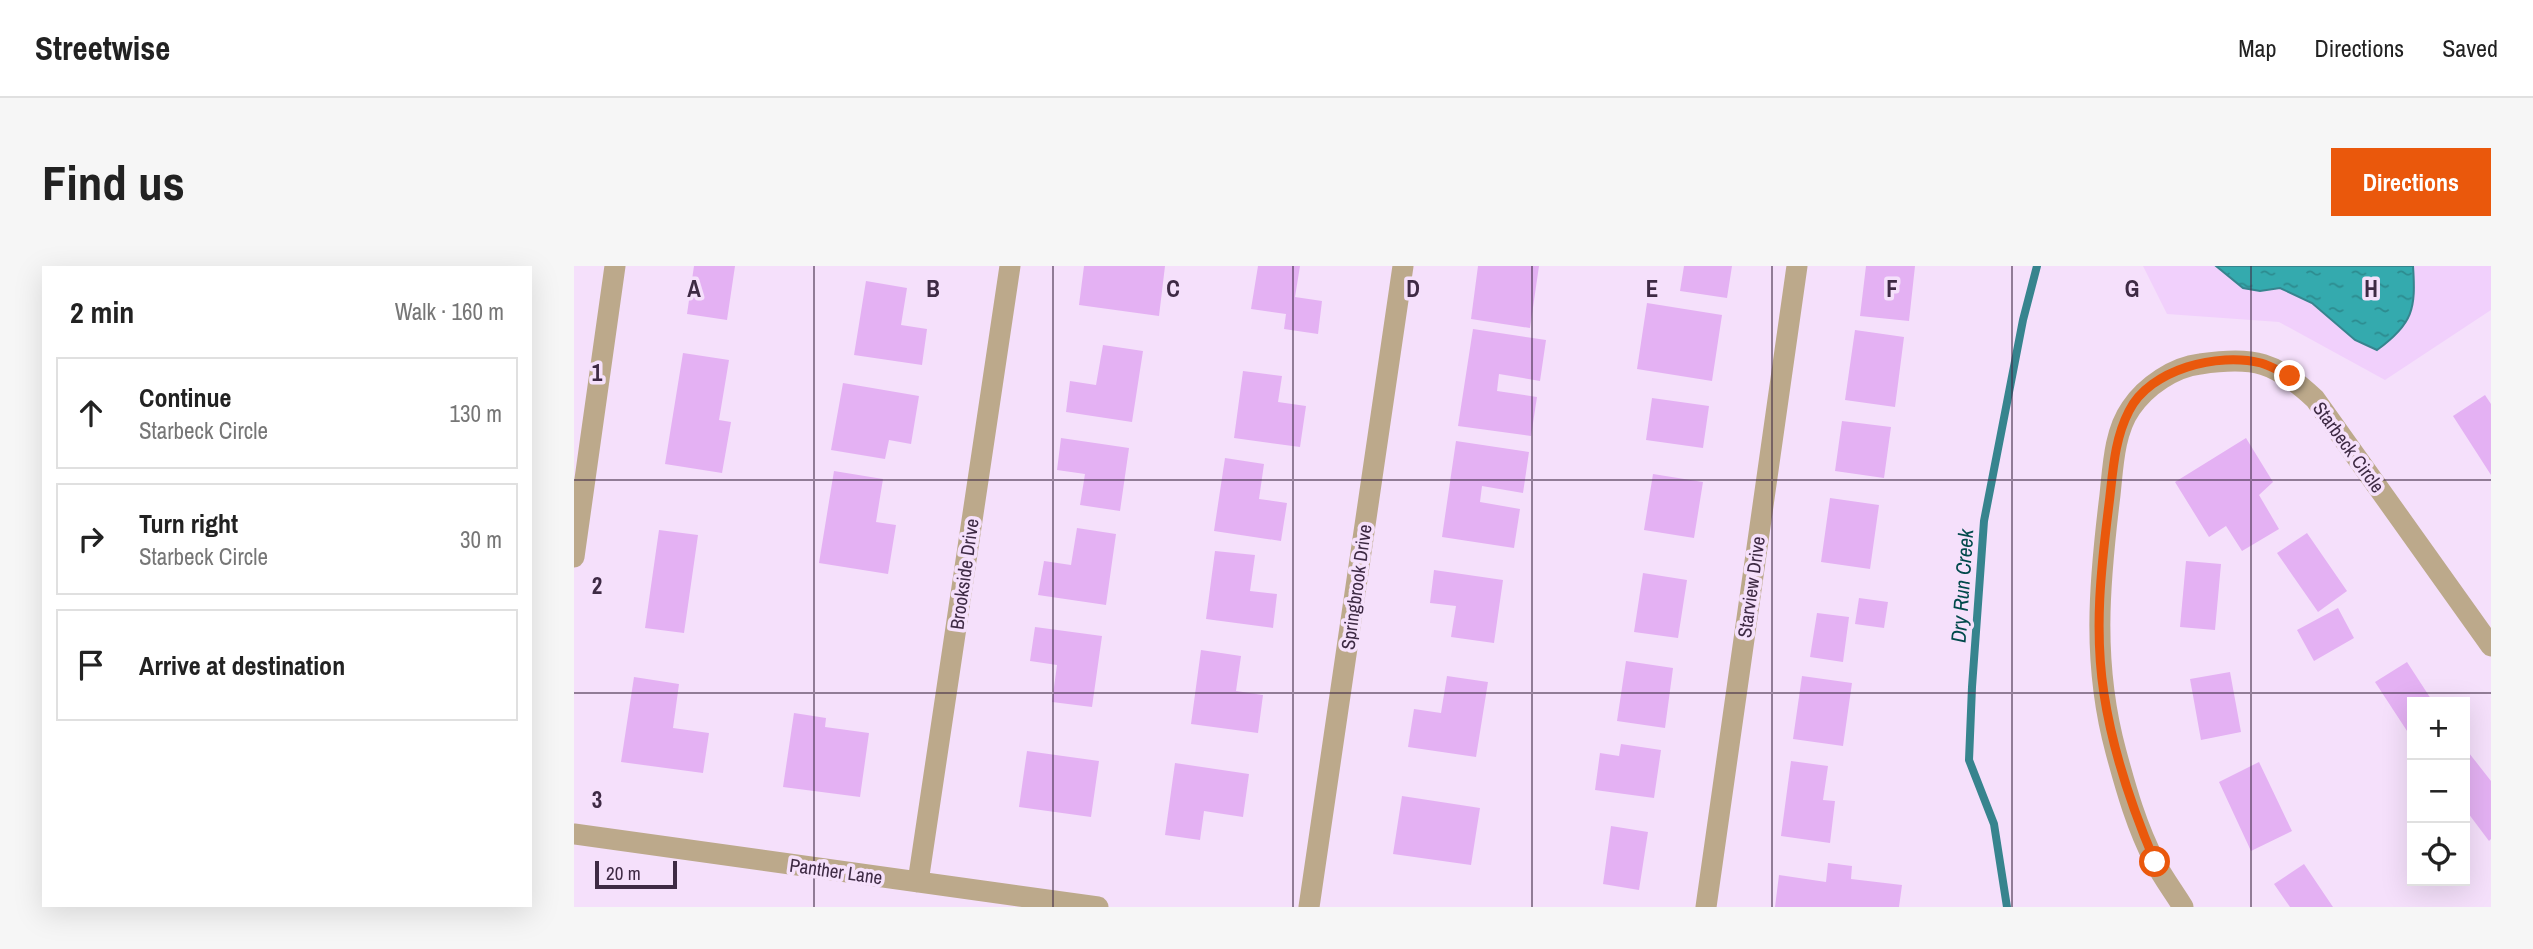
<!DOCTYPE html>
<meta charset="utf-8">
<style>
body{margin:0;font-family:"Archivo Narrow",sans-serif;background:#f6f6f6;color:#222}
.controls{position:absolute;right:21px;bottom:21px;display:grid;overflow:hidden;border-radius:0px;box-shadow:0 7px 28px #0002}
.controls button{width:63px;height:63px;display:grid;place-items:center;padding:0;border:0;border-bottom:2px solid #e0e0e0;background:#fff;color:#222;font:35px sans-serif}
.scale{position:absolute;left:21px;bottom:18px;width:82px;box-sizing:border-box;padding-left:7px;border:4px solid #3e2a44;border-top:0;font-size:19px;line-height:24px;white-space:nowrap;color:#3e2a44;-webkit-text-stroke:5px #f5e0fb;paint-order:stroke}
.stop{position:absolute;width:21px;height:21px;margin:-16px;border:5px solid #ea580c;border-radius:50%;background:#fff}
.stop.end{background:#ea580c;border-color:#fff;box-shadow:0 2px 7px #0008}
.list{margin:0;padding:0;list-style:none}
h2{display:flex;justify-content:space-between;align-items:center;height:91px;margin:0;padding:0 28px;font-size:30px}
h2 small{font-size:23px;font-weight:400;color:#767676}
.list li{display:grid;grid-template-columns:46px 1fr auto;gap:21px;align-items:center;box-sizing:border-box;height:112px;margin:0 14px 14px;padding:0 14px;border:2px solid #e0e0e0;border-radius:0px}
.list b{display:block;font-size:26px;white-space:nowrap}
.list p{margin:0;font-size:23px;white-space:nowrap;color:#767676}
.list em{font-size:23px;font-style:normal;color:#767676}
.icon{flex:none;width:38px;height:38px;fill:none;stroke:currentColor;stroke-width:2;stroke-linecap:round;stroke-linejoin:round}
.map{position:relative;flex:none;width:1917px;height:641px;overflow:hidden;border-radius:0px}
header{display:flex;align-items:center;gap:42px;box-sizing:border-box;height:98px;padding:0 35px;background:#fff;border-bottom:2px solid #e0e0e0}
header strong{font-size:33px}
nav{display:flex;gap:38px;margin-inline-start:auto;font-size:24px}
.intro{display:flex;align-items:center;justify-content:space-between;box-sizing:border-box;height:168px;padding:0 42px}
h1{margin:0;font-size:49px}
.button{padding:18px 32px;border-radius:0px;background:#ea580c;color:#fff;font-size:24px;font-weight:700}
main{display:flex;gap:42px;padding:0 42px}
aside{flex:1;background:#fff;border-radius:0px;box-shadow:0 7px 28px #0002}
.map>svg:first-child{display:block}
.built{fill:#f1d0fc}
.water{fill:url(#water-ripples);stroke:#37848e;stroke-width:2}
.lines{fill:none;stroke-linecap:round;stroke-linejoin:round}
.stream{stroke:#37848e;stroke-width:8}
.building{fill:#e4b1f3}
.street{stroke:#bca98b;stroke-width:21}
.route{stroke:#ea580c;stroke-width:9}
.grid{fill:none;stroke:#3e2a44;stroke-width:2;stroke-opacity:0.55}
.labels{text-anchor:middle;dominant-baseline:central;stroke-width:7;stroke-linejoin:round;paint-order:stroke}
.street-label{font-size:19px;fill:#3e2a44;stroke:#f5e0fb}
.water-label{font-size:21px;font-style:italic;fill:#00494b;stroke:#f5e0fb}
.grid-label{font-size:23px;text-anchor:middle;font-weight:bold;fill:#3e2a44;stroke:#f5e0fb;stroke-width:7;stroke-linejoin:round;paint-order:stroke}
</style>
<header>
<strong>Streetwise</strong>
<nav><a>Map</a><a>Directions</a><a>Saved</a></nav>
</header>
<div class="intro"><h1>Find us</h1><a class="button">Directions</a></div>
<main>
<aside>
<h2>2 min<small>Walk · 160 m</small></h2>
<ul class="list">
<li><svg class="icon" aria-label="ahead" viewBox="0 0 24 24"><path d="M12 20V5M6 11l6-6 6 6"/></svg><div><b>Continue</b><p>Starbeck Circle</p></div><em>130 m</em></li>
<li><svg class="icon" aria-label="right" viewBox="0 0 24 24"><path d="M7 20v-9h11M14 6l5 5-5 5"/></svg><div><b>Turn right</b><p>Starbeck Circle</p></div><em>30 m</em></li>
<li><svg class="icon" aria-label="arrive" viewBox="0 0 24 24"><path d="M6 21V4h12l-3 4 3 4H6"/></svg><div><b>Arrive at destination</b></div></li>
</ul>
</aside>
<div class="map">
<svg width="1917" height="641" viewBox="0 0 1917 641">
<defs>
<pattern id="water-ripples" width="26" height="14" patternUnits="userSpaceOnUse" patternTransform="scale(1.75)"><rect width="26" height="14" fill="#34aaae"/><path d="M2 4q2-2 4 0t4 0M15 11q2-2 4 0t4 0" fill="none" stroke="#2d8b8f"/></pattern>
</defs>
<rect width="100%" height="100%" fill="#f5e0fb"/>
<path class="built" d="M1569 0H1917V44L1811 114 1705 56 1593 48Z"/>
<path class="water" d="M1642 0H1839C1842 43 1839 58 1803 84L1781 74 1738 37 1706 22 1686 25 1669 22Z"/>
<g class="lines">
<path class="stream" d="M1433 641 1420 558 1395 494 1398 421 1410 255 1449 54 1463 0"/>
</g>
<path class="building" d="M120 0H161L153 54 113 48Z
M510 0H591L585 50 505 39Z
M684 0H726L721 31 748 35 744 68 710 63 712 48 677 43Z
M904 0H965L956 62 897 53Z
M1110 0H1158L1153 32 1106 25Z
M1292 0H1341L1335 55 1286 50Z
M292 15 333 22 327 59 353 63 348 99 280 89Z
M1073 37 1148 49 1138 115 1063 103Z
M899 63 972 74 966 115 925 108 923 125 963 131 957 170 884 160Z
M1281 64 1330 71 1321 141 1271 134Z
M529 79 569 85 558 156 492 146 496 115 522 119Z
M109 87 155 94 145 154 157 156 148 207 91 198Z
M669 105 708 110 704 136 732 140 726 181 660 172Z
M269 117 345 130 337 178 315 174 311 193 257 184Z
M1911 129 1917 138V209L1879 150Z
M1078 132 1135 140 1129 182 1072 174Z
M1268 155 1317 161 1310 212 1261 205Z
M487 172 555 182 546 245 506 239 511 208 483 204Z
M1672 172 1699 216 1685 229 1705 263 1668 285 1652 260 1635 271 1601 216Z
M882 175 955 186 949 227 908 220 906 236 946 243 940 282 868 271Z
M651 192 690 198 685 233 713 237 707 275 640 265Z
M260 205 309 213 302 256 322 259 314 308 245 297Z
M1079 208 1129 216 1120 272 1070 264Z
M1256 232 1305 239 1296 303 1247 296Z
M503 262 542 268 532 339 464 329 470 295 497 299Z
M85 264 124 269 110 367 71 362Z
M1733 267 1773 325 1744 346 1703 287Z
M641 285 681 289 676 325 703 328 699 362 632 353Z
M1612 295 1647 298 1641 364 1606 361Z
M860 304 929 314 920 377 877 371 882 340 856 337Z
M1069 307 1113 314 1104 372 1060 366Z
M1285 332 1314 336 1310 362 1281 358Z
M1764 342 1780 372 1740 395 1723 364Z
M1243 347 1275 351 1269 396 1236 391Z
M461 361 528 370 518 441 478 436 483 399 456 395Z
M627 384 667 390 662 425 689 429 684 467 617 458Z
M1052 395 1099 402 1091 462 1043 455Z
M1833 396 1859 436H1838V466L1835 468 1801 416Z
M1656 406 1667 466 1627 474 1616 413Z
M873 410 914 416 902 491 834 481 840 443 867 447Z
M1228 410 1278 417 1269 480 1219 473Z
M60 411 105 418 99 462 135 467 129 507 47 496Z
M220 447 252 452 251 461 295 467 286 531 209 521Z
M1047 478 1087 484 1080 532 1021 524 1026 487 1045 490Z
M453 485 525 495 517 551 445 541Z
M1895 487 1917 515V573L1915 575 1891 543V490Z
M1217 495 1254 500 1249 534 1261 535 1256 577 1207 570Z
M1685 496 1718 565 1677 585 1645 516Z
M601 497 675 508 669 551 630 545 626 574 591 569Z
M828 530 906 542 897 599 819 588Z
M1037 560 1074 566 1065 624 1029 618Z
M1254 597 1278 600 1277 613 1328 619 1325 641H1201L1205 609 1252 616Z
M1730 598 1759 641H1716L1700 618Z"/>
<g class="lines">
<path class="street" d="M0 291 41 0
M0 568 524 641
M344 616 436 0
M735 641 829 0
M1132 641 1223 0
M1609 641C1600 626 1589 612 1581 596 1563 562 1552 523 1542 486 1518 398 1525 318 1536 229 1539 201 1540 166 1557 142 1572 120 1600 101 1626 98 1681 90 1701 96 1741 133L1917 380"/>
</g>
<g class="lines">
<path class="route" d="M1581 596C1558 542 1539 487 1530 428 1520 364 1527 302 1535 238 1539 206 1540 174 1555 145 1576 103 1644 86 1687 97 1697 100 1707 106 1716 110"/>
</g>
<path class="grid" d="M240 0V641M479 0V641M719 0V641M958 0V641M1198 0V641M1438 0V641M1677 0V641M0 214H1917M0 427H1917"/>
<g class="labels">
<g class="street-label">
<text transform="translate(1775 181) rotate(54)">Starbeck Circle</text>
<text transform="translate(390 308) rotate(-82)">Brookside Drive</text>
<text transform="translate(782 321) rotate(-82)">Springbrook Drive</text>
<text transform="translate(1177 321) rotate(-82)">Starview Drive</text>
<text transform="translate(262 605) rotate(8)">Panther Lane</text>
</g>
<g class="water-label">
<text transform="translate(1388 320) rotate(-86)">Dry Run Creek</text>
</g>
</g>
<g class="grid-label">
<text x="120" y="31">A</text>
<text x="359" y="31">B</text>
<text x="599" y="31">C</text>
<text x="839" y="31">D</text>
<text x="1078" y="31">E</text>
<text x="1318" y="31">F</text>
<text x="1558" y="31">G</text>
<text x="1797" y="31">H</text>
<text x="23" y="115">1</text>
<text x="23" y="328">2</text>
<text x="23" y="542">3</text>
</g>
</svg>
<div class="controls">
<button>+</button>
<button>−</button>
<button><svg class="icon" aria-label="locate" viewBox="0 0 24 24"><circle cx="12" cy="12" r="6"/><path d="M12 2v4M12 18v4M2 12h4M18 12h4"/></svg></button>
</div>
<div class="scale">20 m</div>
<div class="stop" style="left:1581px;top:596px"></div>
<div class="stop end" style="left:1716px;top:110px"></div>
</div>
</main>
